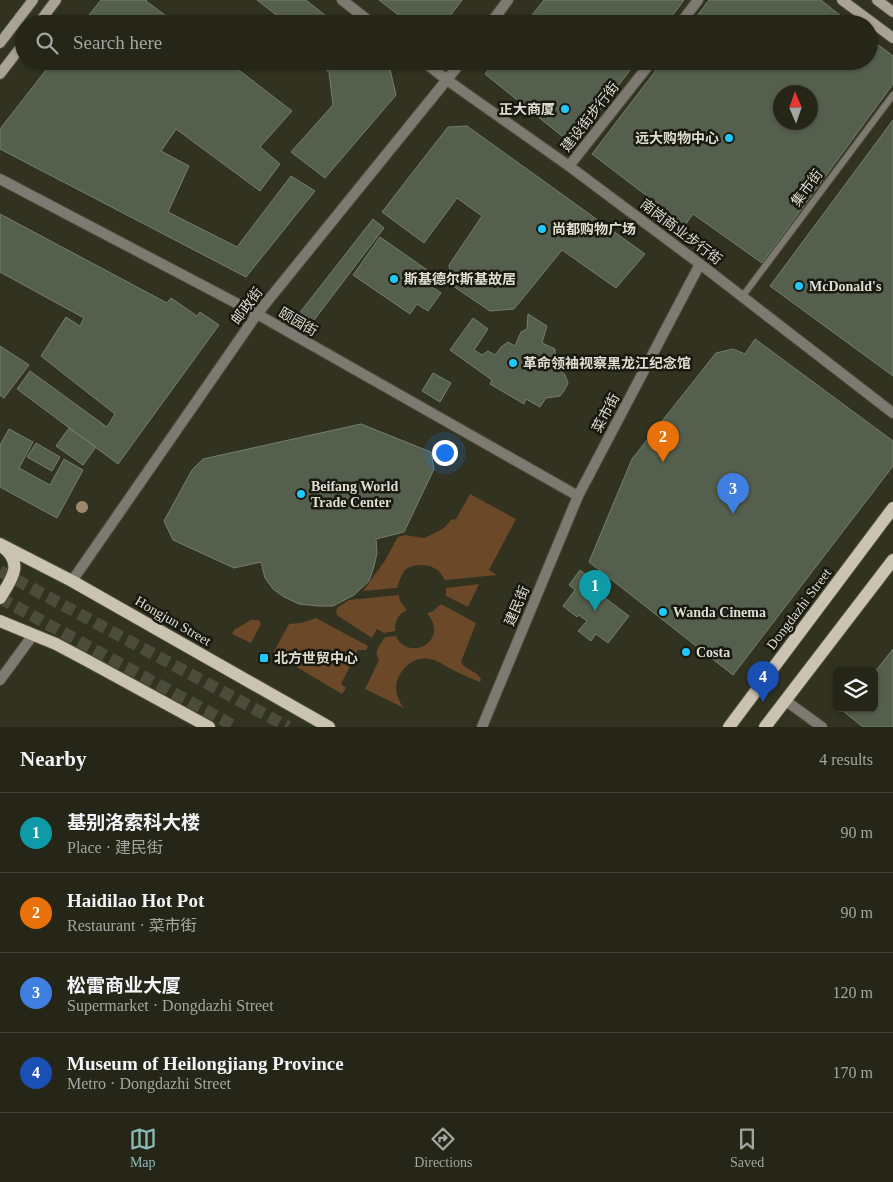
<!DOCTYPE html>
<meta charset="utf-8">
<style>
body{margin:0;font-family:"Times New Roman","Noto Sans SC",serif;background:#2d2e20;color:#f1f3f6}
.controls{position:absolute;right:15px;bottom:15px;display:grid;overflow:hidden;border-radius:8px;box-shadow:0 1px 4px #0004}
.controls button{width:45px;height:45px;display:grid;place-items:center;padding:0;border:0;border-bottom:1px solid #424336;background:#252617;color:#f1f3f6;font:25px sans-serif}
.compass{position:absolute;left:773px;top:85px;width:45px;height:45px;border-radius:50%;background:#252617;box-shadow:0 1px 4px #0004;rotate:358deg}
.you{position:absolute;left:444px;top:452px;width:18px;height:18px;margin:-12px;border:4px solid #fff;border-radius:50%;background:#1a73e8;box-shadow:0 0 0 8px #1a73e833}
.badge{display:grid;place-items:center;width:32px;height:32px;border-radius:50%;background:#8bbbb9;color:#fff;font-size:16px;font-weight:700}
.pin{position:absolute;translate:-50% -41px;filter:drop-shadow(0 1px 2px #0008)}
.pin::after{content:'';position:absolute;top:26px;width:18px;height:15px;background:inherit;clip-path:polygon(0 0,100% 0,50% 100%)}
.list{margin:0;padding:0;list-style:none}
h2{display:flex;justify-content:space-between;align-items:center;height:65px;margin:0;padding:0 20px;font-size:21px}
h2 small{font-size:16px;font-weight:400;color:#a3a5a1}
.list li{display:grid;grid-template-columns:32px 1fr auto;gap:15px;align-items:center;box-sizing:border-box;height:80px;padding:0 20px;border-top:1px solid #424336}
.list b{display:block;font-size:19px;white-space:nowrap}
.list p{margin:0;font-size:16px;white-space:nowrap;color:#a3a5a1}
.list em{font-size:16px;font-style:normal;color:#a3a5a1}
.icon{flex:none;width:28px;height:28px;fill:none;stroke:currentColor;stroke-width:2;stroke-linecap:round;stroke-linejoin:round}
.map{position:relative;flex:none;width:893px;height:727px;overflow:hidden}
.search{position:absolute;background:#252617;box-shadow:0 1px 4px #0004;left:15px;right:15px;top:15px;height:55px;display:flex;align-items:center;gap:12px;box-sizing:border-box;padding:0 18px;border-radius:28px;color:#a3a5a1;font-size:19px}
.sheet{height:385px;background:#252617}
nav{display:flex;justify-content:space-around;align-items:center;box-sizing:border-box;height:70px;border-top:1px solid #424336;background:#252617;font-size:14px;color:#a3a5a1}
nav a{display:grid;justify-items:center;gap:2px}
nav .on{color:#8bbbb9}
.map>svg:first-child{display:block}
.green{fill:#6b4828}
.building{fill:#555f4d;stroke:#747f6c;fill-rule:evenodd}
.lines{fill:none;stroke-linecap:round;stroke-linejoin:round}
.primary-tunnel{stroke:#4b4c3a;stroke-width:12;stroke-dasharray:12 6;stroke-linecap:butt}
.service-casing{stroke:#4d4d3b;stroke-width:8}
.pedestrian-casing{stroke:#4d4d3b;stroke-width:12}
.tertiary-casing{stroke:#4d4d3b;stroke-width:12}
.secondary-casing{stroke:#4d4d3b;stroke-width:12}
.primary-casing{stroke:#4d4d3b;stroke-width:14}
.service{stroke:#7e7971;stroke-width:6}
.pedestrian{stroke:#7e7971;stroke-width:10}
.tertiary{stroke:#7e7971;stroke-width:10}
.secondary{stroke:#a9a395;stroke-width:10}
.primary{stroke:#cbc3b1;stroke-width:12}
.tree{fill:#9e886d}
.poi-dot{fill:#1fc9fd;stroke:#191911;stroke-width:2}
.labels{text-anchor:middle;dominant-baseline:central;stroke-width:5;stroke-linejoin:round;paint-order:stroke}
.poi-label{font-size:14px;font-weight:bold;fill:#ddddd1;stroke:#191911;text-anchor:start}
.street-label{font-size:14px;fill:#ddddd1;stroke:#191911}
</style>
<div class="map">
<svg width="893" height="727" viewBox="0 0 893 727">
<rect width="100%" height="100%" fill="#31321f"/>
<path class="green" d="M470 494 516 519 489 570 497 575 445 580C442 575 439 570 434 568 427 564 413 564 406 569 401 574 399 582 397 588L363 591 384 562 398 537 405 535 424 538 437 532 445 527 451 520 456 519Z
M479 584 468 607 446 596V588Z
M399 595 400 601 407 610C398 614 395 621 395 631L384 633 377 629 372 638 338 616 336 613 337 608 349 600Z
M441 604 476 623 461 662C465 671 478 670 481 680L480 682C472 679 463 675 455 671 448 668 442 663 434 660 420 655 406 662 399 676 393 687 397 699 404 708L365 689 379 660C373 652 380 645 385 637L396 636C407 662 451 643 427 613L432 612Z
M316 618 368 646 366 650H358L341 684 346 688 342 694 273 653 289 624 301 623Z
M251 620H259L261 624 251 643 232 634 234 630Z"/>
<path class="building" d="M101 0H147L146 1 177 24H82Z
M257 0H306L336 24H282L284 21Z
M379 0H462L444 24H410Z
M544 0H684L666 24H525Z
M709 0H821L851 24H691Z
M869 38 893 56V84L762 263 693 214 685 225 592 154 663 61H869ZM780 92H810V122H780Z
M53 61H227L292 111 260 147 280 164 260 191 176 129 161 151 189 166 168 212 237 247 291 176 315 191 246 277 0 149V129Z
M314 61H384L389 65 396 95 325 178 291 152 333 105 329 72Z
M495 61H637L573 145 485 74Z
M893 120V376L770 286Z
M467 126 645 254 616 288 562 250 514 309 490 311 453 286 449 265 482 216 457 198 424 243 382 212 448 127Z
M0 214 167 303 171 298 197 316 200 312 219 325 118 464 17 389 30 371 107 427 115 414 41 356 66 317 80 326 84 318 0 272Z
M373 219 384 228 311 324 298 315Z
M380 237 433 274 427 283 441 293 428 311 417 304 410 314 353 275Z
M528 314 547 326 542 343 555 349V357L558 361V365L565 375 568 383 564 391 560 396 546 398 540 407 526 399 524 404 490 384 492 380 450 350 473 318 488 329 474 350 482 355 488 351 495 355 501 347 508 342 515 346 521 332 527 329Z
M755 339 893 441V466L733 675 589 562 632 459 716 353 733 349 745 354Z
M0 346 29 365 4 398 0 395Z
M433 373 451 383 440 402 422 391Z
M361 424 431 452 434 469 404 532 376 539 377 553 374 566 369 581 354 595 333 606H319L299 604 284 597 273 589 265 578 261 562 234 568 173 540 164 521 192 470 203 459Z
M69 428 96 447 83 465 56 446Z
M9 429 33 442 19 468 50 485 64 459 83 470 57 518 0 487V445Z
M36 443 60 457 52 471 27 457Z
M580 570 609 593 605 598 629 616 608 643 596 634 591 641 578 631 587 621 579 615 577 617 563 606 575 590 569 585Z
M893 649V727H863L843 711 846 708H874V673Z"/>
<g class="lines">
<path class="primary-tunnel" d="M0 571 288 727
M0 598 236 727"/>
<g class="service-casing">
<path id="service" d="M742 297 893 95"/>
</g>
<g class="pedestrian-casing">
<path id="pedestrian" d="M680 24 698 0
M447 80 569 166 700 264 893 413
M569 166 652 61
M578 496 700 264"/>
</g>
<g class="tertiary-casing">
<path id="tertiary" d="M342 0 373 24
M490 24 508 0
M423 61 447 80
M0 179 257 314 578 496 482 727
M72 581 257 314 462 61
M0 680 33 635
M786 701 822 727"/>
</g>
<g class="secondary-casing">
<path id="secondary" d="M842 0 893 38
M877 0 893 12
M38 24 56 0
M0 43 33 0
M0 74 24 43"/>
</g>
<g class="primary-casing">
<path id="primary" d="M0 544 72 581 329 727
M0 598C11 580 24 564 4 548
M0 621 56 644 88 661 209 727
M729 727 893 508
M765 727 893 560"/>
</g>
<use href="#service" class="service"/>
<use href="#pedestrian" class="pedestrian"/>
<use href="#tertiary" class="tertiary"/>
<use href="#secondary" class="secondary"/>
<use href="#primary" class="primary"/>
</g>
<circle class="tree" cx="82" cy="507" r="6"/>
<g class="poi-dot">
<circle cx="565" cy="109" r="5"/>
<circle cx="729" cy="138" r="5"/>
<circle cx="542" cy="229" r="5"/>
<circle cx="394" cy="279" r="5"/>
<circle cx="799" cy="286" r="5"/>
<circle cx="513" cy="363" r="5"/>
<circle cx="301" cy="494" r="5"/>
<circle cx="663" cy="612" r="5"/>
<circle cx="686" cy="652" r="5"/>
<rect x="259" y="653" width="10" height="10" rx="2.5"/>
</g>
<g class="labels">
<g class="poi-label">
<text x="555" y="109" text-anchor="end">正大商厦</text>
<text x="719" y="138" text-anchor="end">远大购物中心</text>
<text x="552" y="229">尚都购物广场</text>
<text x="404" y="279">斯基德尔斯基故居</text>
<text x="809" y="286">McDonald's</text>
<text x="523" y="363">革命领袖视察黑龙江纪念馆</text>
<text x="311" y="486">Beifang World<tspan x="311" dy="16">Trade Center</tspan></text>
<text x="673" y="612">Wanda Cinema</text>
<text x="696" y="652">Costa</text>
<text x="274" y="658">北方世贸中心</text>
</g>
<g class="street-label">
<text transform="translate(590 117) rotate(-52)">建设街步行街</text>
<text transform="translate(807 188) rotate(-53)">集市街</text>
<text transform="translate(681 232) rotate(37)">南岗商业步行街</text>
<text transform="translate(247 306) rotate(-53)">邮政街</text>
<text transform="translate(298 322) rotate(30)">颐园街</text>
<text transform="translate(606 413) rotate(-62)">菜市街</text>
<text transform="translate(517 606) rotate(-67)">建民街</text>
<text transform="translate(799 609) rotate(-53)">Dongdazhi Street</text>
<text transform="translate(173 621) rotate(30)">Hongjun Street</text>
</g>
</g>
</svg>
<div class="controls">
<button><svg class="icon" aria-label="layers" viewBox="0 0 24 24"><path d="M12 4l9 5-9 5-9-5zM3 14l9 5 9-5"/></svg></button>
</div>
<svg class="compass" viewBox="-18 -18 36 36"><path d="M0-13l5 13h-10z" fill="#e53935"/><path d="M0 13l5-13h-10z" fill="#a3a5a1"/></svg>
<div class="you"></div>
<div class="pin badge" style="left:595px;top:611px;background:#0f9aa8">1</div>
<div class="pin badge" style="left:663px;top:462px;background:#e8710a">2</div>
<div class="pin badge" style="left:733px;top:514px;background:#3f7fe0">3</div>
<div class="pin badge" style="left:763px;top:702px;background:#1a4fb4">4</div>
<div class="search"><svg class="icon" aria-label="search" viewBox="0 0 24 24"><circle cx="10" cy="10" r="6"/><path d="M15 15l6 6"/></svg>Search here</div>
</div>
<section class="sheet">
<h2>Nearby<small>4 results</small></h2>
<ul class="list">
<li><span class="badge" style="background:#0f9aa8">1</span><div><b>基别洛索科大楼</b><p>Place · 建民街</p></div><em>90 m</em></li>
<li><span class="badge" style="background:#e8710a">2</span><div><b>Haidilao Hot Pot</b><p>Restaurant · 菜市街</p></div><em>90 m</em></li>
<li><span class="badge" style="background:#3f7fe0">3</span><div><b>松雷商业大厦</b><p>Supermarket · Dongdazhi Street</p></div><em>120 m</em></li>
<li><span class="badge" style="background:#1a4fb4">4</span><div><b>Museum of Heilongjiang Province</b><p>Metro · Dongdazhi Street</p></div><em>170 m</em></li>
</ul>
</section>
<nav>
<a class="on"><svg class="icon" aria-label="map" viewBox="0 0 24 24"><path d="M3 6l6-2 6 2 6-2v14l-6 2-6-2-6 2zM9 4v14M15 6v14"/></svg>Map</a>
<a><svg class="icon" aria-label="directions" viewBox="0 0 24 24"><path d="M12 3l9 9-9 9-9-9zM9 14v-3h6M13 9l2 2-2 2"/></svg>Directions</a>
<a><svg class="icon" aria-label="saved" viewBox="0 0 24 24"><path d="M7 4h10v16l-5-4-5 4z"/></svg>Saved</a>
</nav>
